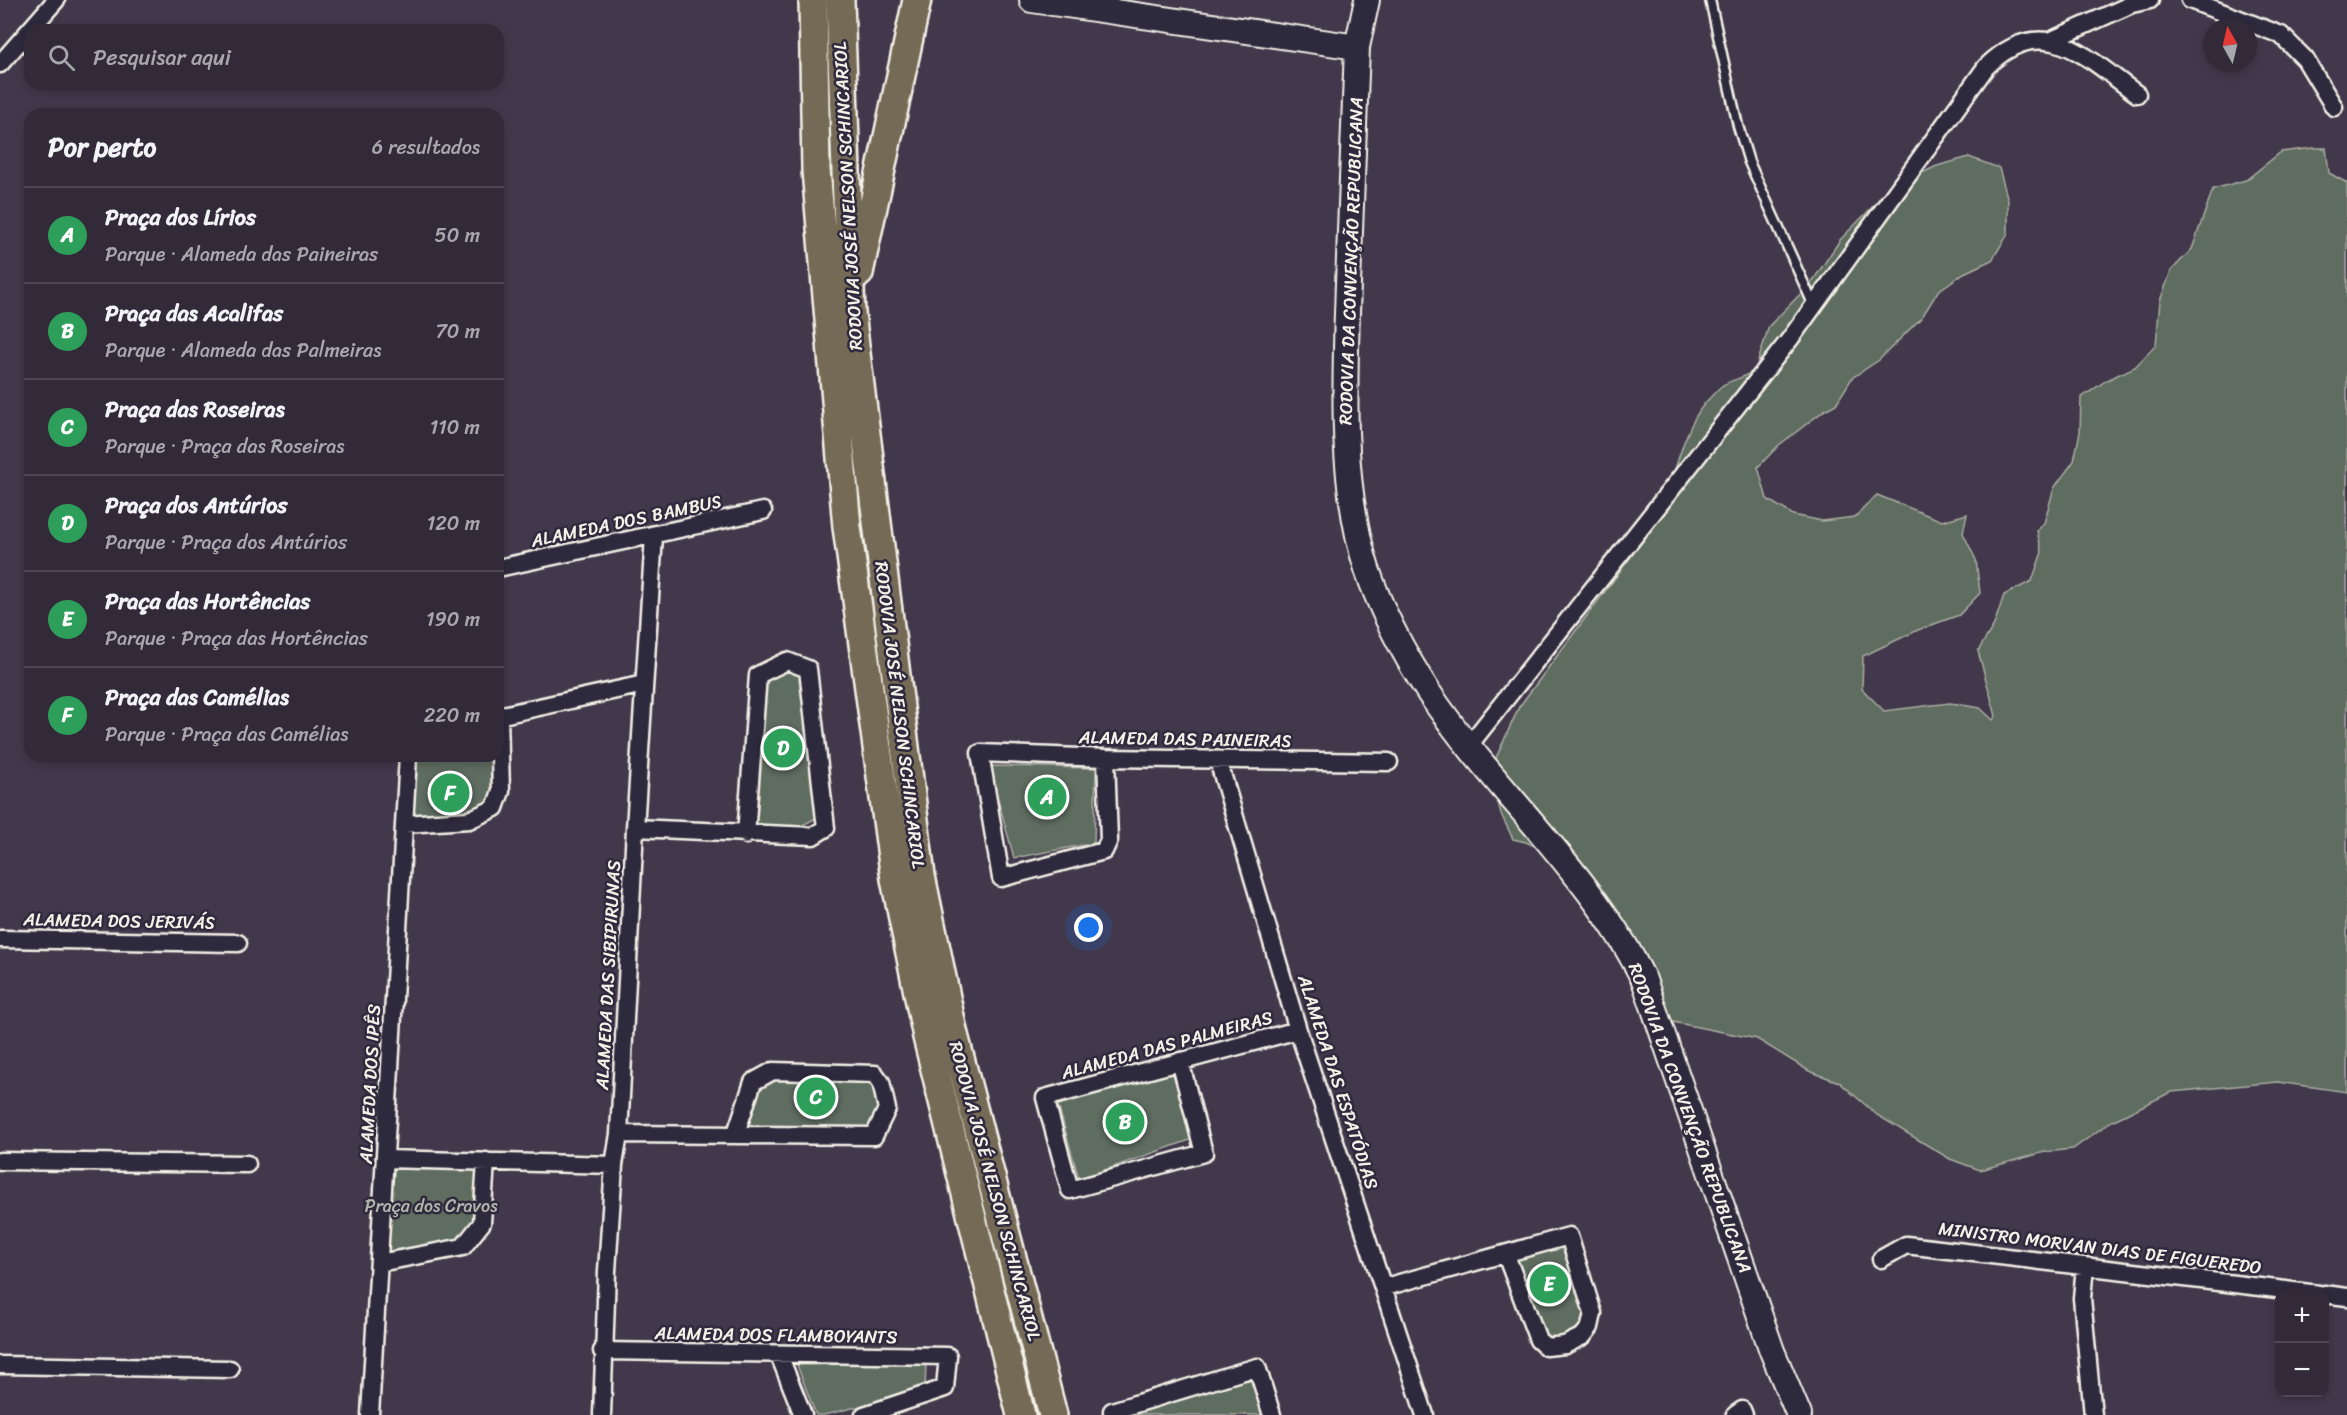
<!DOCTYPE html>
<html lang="pt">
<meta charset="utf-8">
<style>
body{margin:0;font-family:Sriracha,sans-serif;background:#3a3240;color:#f1f3f6}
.controls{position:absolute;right:18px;bottom:18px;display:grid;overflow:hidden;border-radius:12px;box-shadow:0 3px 9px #0003}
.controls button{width:54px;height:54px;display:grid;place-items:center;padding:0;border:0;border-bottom:2px solid #4d4653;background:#322a38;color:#f1f3f6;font:30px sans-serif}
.compass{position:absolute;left:2203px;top:18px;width:54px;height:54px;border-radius:50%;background:#322a38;box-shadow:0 3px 9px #0003;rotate:352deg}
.you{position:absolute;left:1089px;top:928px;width:21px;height:21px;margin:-15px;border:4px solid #fff;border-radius:50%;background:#1a73e8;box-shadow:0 0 0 9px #1a73e833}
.badge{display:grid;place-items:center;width:39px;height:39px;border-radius:50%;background:#d6ab8b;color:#fff;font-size:20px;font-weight:700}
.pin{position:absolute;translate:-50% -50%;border:3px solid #fff;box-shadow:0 2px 6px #0006}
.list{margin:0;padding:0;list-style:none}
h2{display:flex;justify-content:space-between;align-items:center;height:78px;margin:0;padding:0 24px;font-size:26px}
h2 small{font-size:20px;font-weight:400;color:#a8a7ae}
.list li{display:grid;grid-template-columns:39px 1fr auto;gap:18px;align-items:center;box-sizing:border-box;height:96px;padding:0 24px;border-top:2px solid #4d4653}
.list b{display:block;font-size:22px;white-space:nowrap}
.list p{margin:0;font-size:20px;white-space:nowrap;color:#a8a7ae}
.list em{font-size:20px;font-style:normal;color:#a8a7ae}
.icon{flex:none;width:33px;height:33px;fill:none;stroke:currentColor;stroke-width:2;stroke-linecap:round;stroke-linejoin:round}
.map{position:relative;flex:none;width:2347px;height:1415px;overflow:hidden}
.search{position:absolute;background:#322a38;box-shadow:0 3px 9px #0003;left:24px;top:24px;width:480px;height:66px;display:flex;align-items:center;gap:15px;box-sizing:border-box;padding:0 21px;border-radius:18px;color:#a8a7ae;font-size:22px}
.panel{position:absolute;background:#322a38;box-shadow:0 3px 9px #0003;left:24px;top:108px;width:480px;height:654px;border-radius:18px}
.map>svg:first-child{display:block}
.green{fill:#5f6c61;stroke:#aaaea4;stroke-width:1.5}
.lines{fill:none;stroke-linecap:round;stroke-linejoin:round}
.service-casing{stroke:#f4f1e8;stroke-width:13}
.minor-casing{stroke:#f4f1e8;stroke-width:21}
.secondary-casing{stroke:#f4f1e8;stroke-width:28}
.primary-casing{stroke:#f4f1e8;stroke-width:32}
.service{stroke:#2f2a3d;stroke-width:8}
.minor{stroke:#2f2a3d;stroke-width:16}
.secondary{stroke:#2f2a3d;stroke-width:24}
.primary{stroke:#756a55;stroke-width:27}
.labels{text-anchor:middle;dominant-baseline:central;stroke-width:5;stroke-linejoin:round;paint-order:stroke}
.street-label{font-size:18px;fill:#f4f1e8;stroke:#2f2a3d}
.park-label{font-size:18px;fill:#b1b5ab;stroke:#2f2a3d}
</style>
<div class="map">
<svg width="2347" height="1415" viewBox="0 0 2347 1415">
<rect width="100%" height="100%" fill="#42384b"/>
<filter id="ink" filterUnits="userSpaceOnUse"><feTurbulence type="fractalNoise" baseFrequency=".0167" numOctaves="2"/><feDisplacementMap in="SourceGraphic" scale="12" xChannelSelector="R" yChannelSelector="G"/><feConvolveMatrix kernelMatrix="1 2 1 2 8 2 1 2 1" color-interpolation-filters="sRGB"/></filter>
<g filter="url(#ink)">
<path class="green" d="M2314 148H2326L2329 173 2347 183V1092L2278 1082 2171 1092 2110 1122 2073 1149 2045 1152 1980 1170 1950 1159 1877 1115 1839 1082 1809 1071 1757 1039 1668 1021 1593 877 1566 861 1526 842 1513 839 1501 814 1494 785 1496 758 1519 707 1656 523C1673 487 1681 430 1706 402 1711 397 1717 389 1723 385 1733 379 1747 378 1756 368L1769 326 1812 282 1840 240 1883 196 1909 179 1937 166 1969 157 1999 168 2008 200V234L1992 260 1964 273 1938 291 1922 317 1879 360 1852 378 1836 404 1825 410 1779 445 1758 467 1767 499 1793 515 1822 521 1855 517 1877 495 1942 521 1967 514 1963 533 1976 560 1980 593 1959 615 1918 630 1863 656 1862 689 1884 711 1950 703 1980 708 1993 720 1996 716 1978 651 1994 625 2004 595 2032 581 2042 552 2037 531 2044 523 2054 488 2074 461 2080 432 2081 398 2107 380 2135 367 2156 345 2160 301 2171 271 2192 249 2213 189 2246 180 2281 152Z
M785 669 801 674 818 817 799 827 752 824 761 678Z
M411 756H491L494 784 490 803 469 815 408 817Z
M989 766 1096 768 1094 843 1014 858Z
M1174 1069 1190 1140 1079 1179 1058 1105Z
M774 1075 869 1078 877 1085 880 1107 873 1131 745 1126 755 1086Z
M387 1161 483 1163 480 1221 462 1246 381 1261Z
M1565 1242 1587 1310 1586 1324 1578 1332 1548 1342 1511 1257Z
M926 1363 925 1390 824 1415H816L797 1365Z
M1253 1375 1263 1415H1120Z"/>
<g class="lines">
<g class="service-casing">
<path id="service" d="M1710 0 1738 126 1749 162 1814 306"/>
</g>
<g class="minor-casing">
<path id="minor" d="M2190 0 2281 35 2305 59 2334 107
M2052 40 2132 4 2150 0
M0 64 56 0
M498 568 763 511
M498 716 644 684
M1467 748 1790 339 1986 67C2043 10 2086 57 2137 94
M1106 758 1109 840 1104 851 1001 878 980 753 1106 758 1389 762
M1218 760 1298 1030 1425 1415
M404 824 469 820 495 808 501 791 499 716
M635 828 813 836 826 828 808 669 787 661 758 675 746 835
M0 939 238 943
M1180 1061 1204 1153 1070 1190 1045 1098 1298 1030
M619 1134 874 1136 887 1109 881 1082 875 1074 773 1071 753 1082 736 1133
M385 1159 614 1165
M0 1161 247 1164
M1881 1259 1906 1245 2319 1294
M379 1263 463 1247 482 1223 486 1161
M2085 1266 2082 1298 2093 1415
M1385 1287 1569 1236 1593 1313 1590 1327 1583 1336 1565 1345 1546 1347 1538 1340 1506 1255
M2324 1294 2347 1297
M602 1351 948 1356 945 1388 864 1415
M779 1355 803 1415
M0 1365 230 1369
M370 1415 408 756
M602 1415 607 1271 614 1165 619 1134 635 828 654 536
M1113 1415 1112 1411 1257 1367 1272 1415
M1735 1415 1742 1410 1744 1415"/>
</g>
<g class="secondary-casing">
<path id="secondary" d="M1032 0 1357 47
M1367 0 1357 47C1354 126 1351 205 1348 284 1345 374 1339 482 1367 569 1382 613 1404 654 1429 693 1495 791 1592 874 1644 980L1772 1351 1799 1415"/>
</g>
<g class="primary-casing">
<path id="primary" d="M813 0 816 170 847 527 895 879 927 1037 1021 1415
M840 0 851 313 921 876 953 1031 1053 1415
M859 273 917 0"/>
</g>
<use href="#service" class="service"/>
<use href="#minor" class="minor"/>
<use href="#secondary" class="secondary"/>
<use href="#primary" class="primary"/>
</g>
</g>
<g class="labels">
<g class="street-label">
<text transform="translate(848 196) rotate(-93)">RODOVIA JOSÉ NELSON SCHINCARIOL</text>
<text transform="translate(1351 261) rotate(-88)">RODOVIA DA CONVENÇÃO REPUBLICANA</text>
<text transform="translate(626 521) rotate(-12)">ALAMEDA DOS BAMBUS</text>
<text transform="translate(900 715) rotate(83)">RODOVIA JOSÉ NELSON SCHINCARIOL</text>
<text transform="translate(1185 739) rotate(1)">ALAMEDA DAS PAINEIRAS</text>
<text transform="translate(119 921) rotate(1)">ALAMEDA DOS JERIVÁS</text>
<text transform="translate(608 975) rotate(-87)">ALAMEDA DAS SIBIPIRUNAS</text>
<text transform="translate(1167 1045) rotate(-15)">ALAMEDA DAS PALMEIRAS</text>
<text transform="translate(1338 1082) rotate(72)">ALAMEDA DAS ESPATÓDIAS</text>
<text transform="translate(370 1084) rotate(-87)">ALAMEDA DOS IPÊS</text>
<text transform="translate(1690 1118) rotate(70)">RODOVIA DA CONVENÇÃO REPUBLICANA</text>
<text transform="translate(995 1191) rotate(75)">RODOVIA JOSÉ NELSON SCHINCARIOL</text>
<text transform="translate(2100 1248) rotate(7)">MINISTRO MORVAN DIAS DE FIGUEREDO</text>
<text transform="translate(776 1335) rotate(1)">ALAMEDA DOS FLAMBOYANTS</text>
</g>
<g class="park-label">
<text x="431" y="1206">Praça dos Cravos</text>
</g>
</g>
</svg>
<div class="controls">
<button>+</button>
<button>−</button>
</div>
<svg class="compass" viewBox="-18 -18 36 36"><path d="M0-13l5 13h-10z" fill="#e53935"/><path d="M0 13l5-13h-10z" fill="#a8a7ae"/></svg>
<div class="you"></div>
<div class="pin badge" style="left:1047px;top:797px;background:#2e9e5b">A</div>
<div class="pin badge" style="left:1125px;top:1122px;background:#2e9e5b">B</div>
<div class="pin badge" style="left:816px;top:1097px;background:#2e9e5b">C</div>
<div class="pin badge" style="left:783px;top:748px;background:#2e9e5b">D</div>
<div class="pin badge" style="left:1549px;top:1284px;background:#2e9e5b">E</div>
<div class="pin badge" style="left:450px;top:793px;background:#2e9e5b">F</div>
<div class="search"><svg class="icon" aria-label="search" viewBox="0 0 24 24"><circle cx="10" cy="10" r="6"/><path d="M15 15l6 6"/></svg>Pesquisar aqui</div>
<section class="panel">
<h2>Por perto<small>6 resultados</small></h2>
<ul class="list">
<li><span class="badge" style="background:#2e9e5b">A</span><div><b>Praça dos Lírios</b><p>Parque · Alameda das Paineiras</p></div><em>50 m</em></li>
<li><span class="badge" style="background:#2e9e5b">B</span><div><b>Praça das Acalifas</b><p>Parque · Alameda das Palmeiras</p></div><em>70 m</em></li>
<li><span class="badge" style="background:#2e9e5b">C</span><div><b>Praça das Roseiras</b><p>Parque · Praça das Roseiras</p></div><em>110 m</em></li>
<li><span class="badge" style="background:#2e9e5b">D</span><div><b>Praça dos Antúrios</b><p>Parque · Praça dos Antúrios</p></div><em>120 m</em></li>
<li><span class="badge" style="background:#2e9e5b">E</span><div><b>Praça das Hortências</b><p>Parque · Praça das Hortências</p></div><em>190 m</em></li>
<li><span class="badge" style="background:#2e9e5b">F</span><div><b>Praça das Camélias</b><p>Parque · Praça das Camélias</p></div><em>220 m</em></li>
</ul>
</section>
</div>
